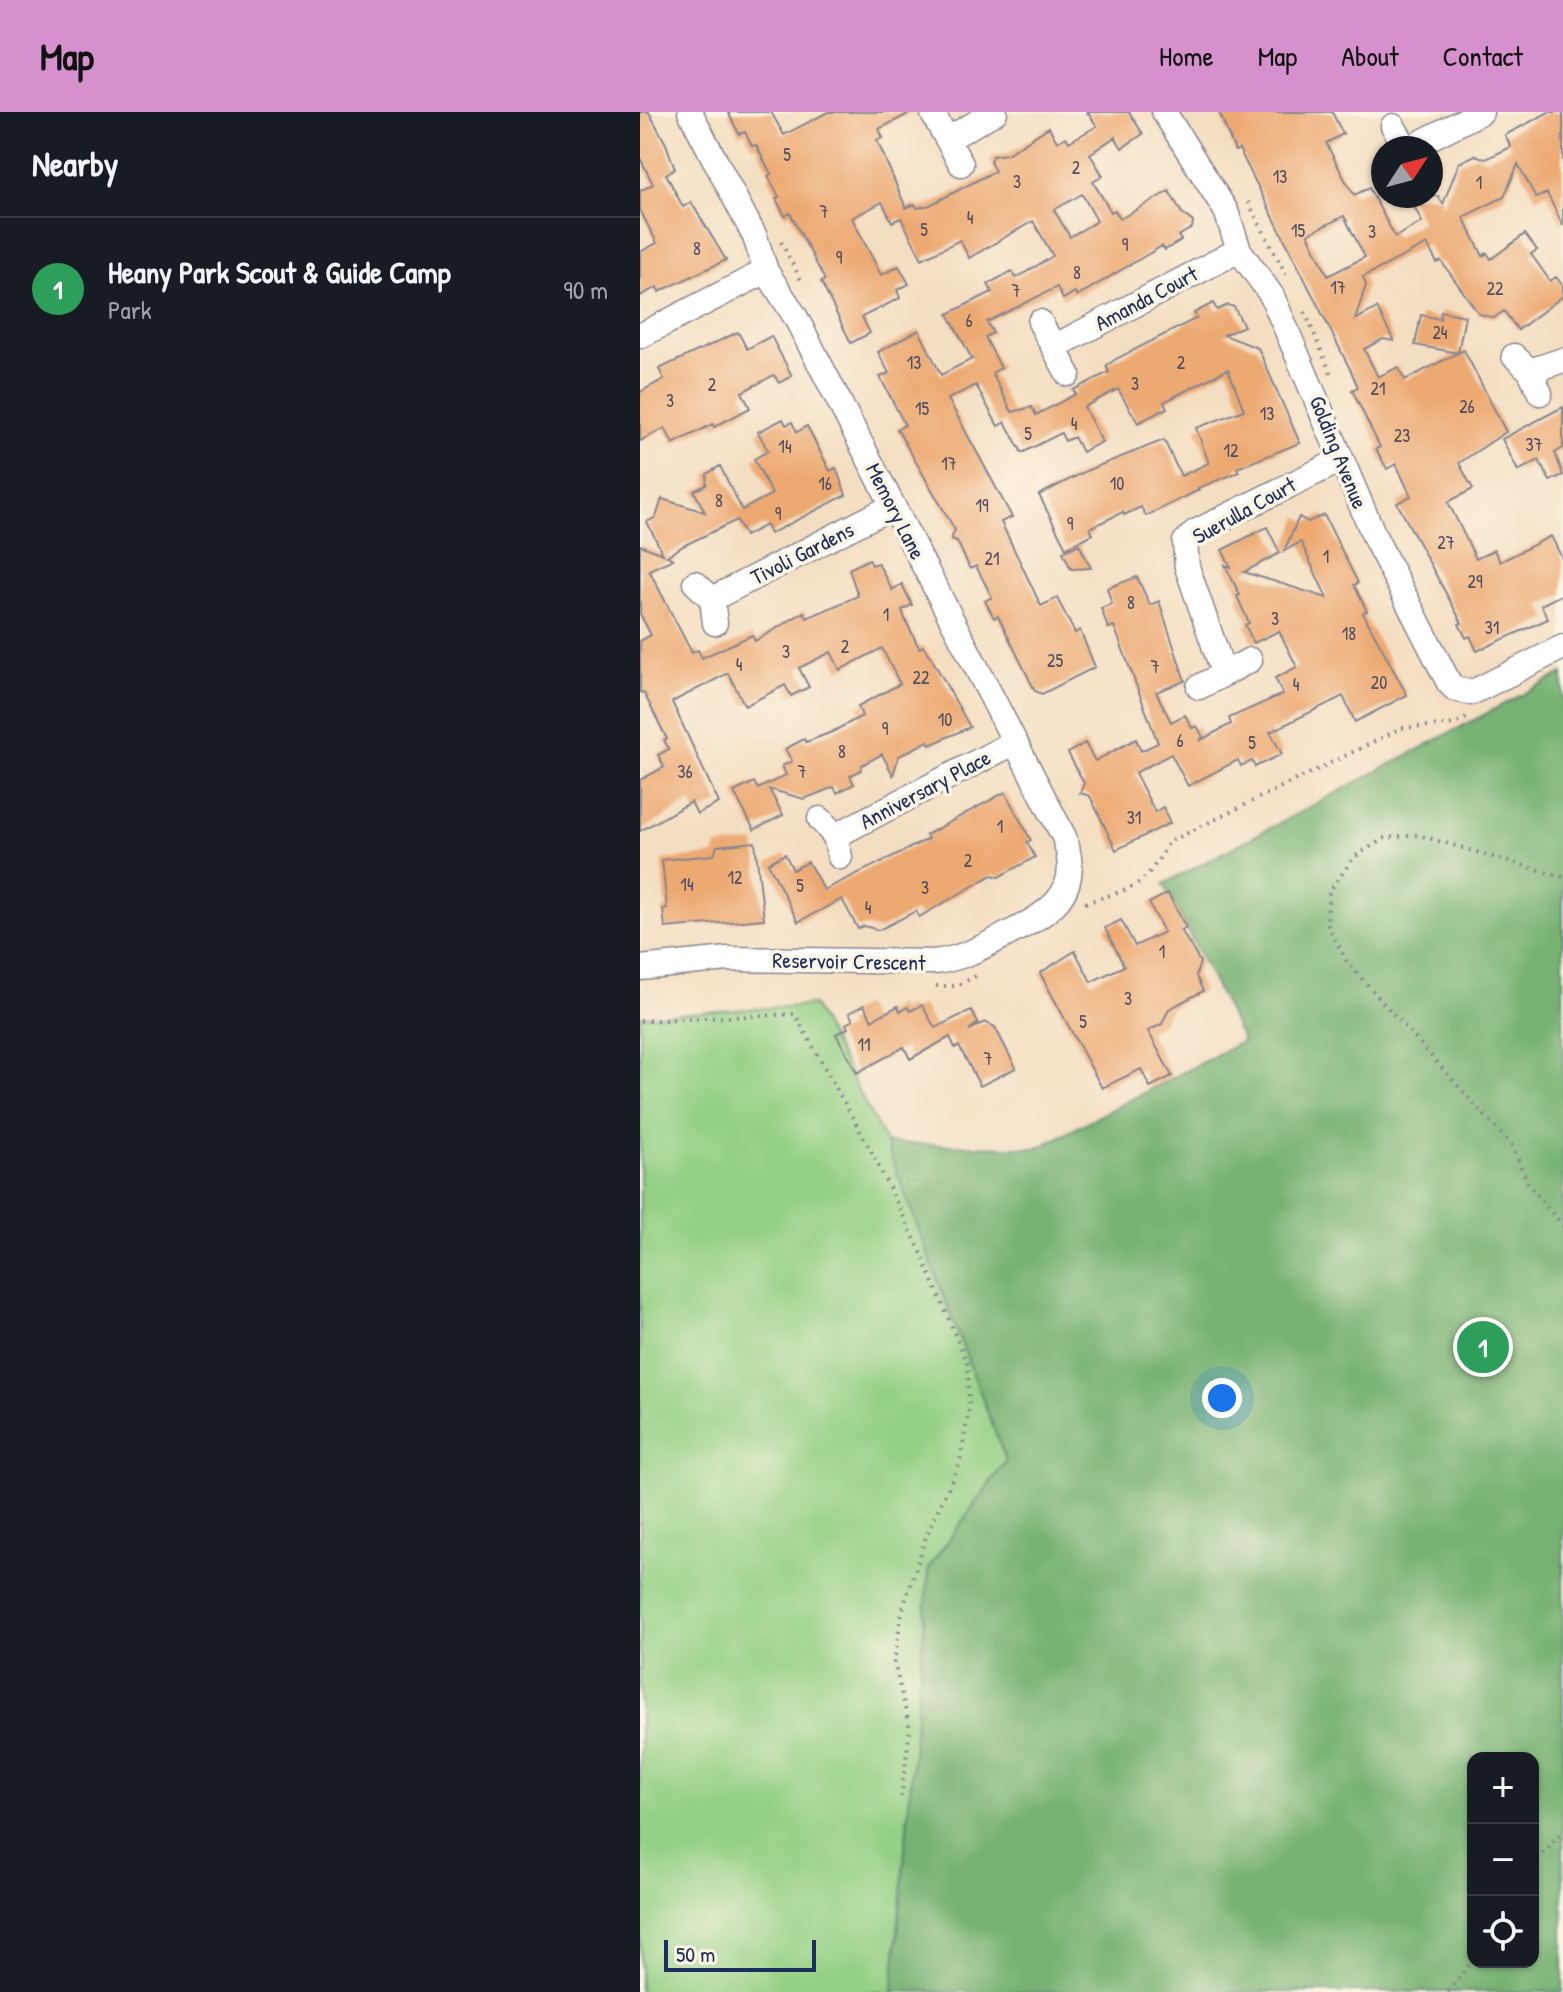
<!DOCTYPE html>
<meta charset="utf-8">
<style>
body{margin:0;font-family:"Patrick Hand",sans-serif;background:#242831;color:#f1f3f6}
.controls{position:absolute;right:24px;bottom:24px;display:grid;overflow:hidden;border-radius:16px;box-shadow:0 2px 6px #0004}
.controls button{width:72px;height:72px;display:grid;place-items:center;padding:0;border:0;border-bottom:2px solid #363941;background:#171b24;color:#f1f3f6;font:40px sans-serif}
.compass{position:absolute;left:731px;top:24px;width:72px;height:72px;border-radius:50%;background:#171b24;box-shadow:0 2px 6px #0004;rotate:54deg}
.scale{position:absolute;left:24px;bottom:20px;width:152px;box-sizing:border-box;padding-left:8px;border:4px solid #1b2f5e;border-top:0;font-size:22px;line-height:28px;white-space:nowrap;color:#1b2f5e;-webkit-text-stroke:6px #fcf5e5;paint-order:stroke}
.you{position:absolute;left:582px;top:1286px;width:28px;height:28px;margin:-20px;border:6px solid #fff;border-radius:50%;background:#1a73e8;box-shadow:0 0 0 12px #1a73e833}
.badge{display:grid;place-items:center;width:52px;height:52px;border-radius:50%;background:#d690ce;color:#fff;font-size:26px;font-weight:700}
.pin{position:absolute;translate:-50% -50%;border:4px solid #fff;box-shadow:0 2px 8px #0006}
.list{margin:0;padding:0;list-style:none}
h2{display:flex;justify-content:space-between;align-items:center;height:104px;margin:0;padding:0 32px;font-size:34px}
h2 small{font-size:26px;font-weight:400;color:#9ea1a6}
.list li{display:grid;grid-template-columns:52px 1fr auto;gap:24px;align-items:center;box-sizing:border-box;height:144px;padding:0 32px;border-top:2px solid #363941}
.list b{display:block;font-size:30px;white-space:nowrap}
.list p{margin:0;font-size:26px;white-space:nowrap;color:#9ea1a6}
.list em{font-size:26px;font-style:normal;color:#9ea1a6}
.icon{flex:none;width:44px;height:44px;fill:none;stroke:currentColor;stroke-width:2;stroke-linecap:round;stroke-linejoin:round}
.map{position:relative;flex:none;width:923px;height:1880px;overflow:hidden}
header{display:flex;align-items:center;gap:48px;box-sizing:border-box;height:112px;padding:0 40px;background:#d690ce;color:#111}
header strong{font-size:38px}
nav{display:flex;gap:44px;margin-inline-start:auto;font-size:28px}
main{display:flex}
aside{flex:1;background:#171b24}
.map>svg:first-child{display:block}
.green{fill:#94d085;stroke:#588072;stroke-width:2}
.forest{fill:#77b272;stroke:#497068;stroke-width:2;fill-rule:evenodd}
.building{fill:#eda972;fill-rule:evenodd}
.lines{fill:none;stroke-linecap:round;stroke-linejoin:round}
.minor-casing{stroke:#888690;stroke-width:27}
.path{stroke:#888690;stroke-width:4;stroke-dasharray:2 6;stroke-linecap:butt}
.minor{stroke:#fff;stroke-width:24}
.labels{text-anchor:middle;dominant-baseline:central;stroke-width:7;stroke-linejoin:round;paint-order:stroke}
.number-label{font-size:18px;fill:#504e63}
.street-label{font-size:22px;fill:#1b2f5e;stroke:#fcf5e5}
</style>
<header>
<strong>Map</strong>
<nav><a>Home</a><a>Map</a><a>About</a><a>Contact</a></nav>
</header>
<main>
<aside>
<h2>Nearby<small></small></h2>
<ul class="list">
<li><span class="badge" style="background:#2e9e5b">1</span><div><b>Heany Park Scout &amp; Guide Camp</b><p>Park</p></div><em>90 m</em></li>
</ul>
</aside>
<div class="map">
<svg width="923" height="1880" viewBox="0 0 923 1880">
<rect width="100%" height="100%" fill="#fcf5e5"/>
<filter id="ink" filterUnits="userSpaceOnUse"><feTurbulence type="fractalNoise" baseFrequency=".0125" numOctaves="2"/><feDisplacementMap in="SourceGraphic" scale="16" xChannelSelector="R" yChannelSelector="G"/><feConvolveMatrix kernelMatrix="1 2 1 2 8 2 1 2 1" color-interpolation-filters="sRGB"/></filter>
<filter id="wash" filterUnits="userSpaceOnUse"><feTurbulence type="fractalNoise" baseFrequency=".006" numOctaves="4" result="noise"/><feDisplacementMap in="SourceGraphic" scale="32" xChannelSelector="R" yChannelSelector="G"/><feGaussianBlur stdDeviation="1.8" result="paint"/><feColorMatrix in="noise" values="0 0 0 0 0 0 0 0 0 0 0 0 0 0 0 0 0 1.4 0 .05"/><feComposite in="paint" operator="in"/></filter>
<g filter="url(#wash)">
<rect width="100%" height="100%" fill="#f4dec1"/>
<path class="green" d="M173 893 246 1031 366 1349 289 1455 253 1880H0V904Z"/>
<path class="forest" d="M923 561V1880H253L289 1455 366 1349 246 1031 398 1036 603 929 524 772ZM833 1646H893V1850H833Z"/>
<g id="blocks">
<path class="building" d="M0 0H9L26 32 35 57 26 62 43 95 51 90 86 148 19 180 17 175 0 184V140L17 131 0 98V79L13 72 0 46Z
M88 0H131L144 23 188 0H272L239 17 243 26 237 28 266 96 275 92 277 96 290 93 355 59 350 50 352 44 367 42 409 15 417 30 426 25 429 30 457 14 447 0H489L503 22 482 36 475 25 450 42 463 64 453 70 471 100 475 98 480 107 529 79 542 101 553 110 552 116 538 124 541 128 525 138 522 134 437 184 435 180 423 187 417 175 347 210 353 221 345 225 361 256 352 261 372 300 392 295 396 303 436 282 433 278 469 260 466 254 476 247 557 206 554 201 573 191 577 198 588 193 594 195 604 214 584 223 618 236 660 331 597 356 599 360 558 376 559 378 506 404 501 395 484 403 483 400 450 416 453 422 426 436 399 383 448 358 524 328 541 364 569 351 556 316 604 298 588 257 524 290 527 296 498 311 478 277 444 295 462 330 442 340 434 325 425 329 421 321 382 341 365 310 358 314 336 273 308 287 372 405 361 410 401 494 417 486 435 521 440 518 455 555 402 582 395 579 358 504 354 506 345 489 352 485 336 454 330 457 317 429 311 427 315 418 257 317 265 313 240 265 249 261 238 240 279 218 301 263 332 247 308 202 352 180 348 172 372 159 376 166 413 144 393 109 329 146 320 128 282 147 261 106 252 110 242 90 212 106 241 163 259 154 269 172 257 178 260 186 222 205 230 221 211 231 181 170 185 168 150 101 145 104 136 87 139 85 128 64 131 62 116 33 112 34 105 20 99 22ZM442 82 457 109 430 125 414 98Z
M579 0H692L703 22 686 31 704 66 714 83 729 76 755 125 782 110 769 84H798L803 92 819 51 835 43 846 47 871 35 865 23 909 0H923V114L907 81 896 86 878 52 864 85 823 105 843 144 847 141 851 147 885 122 897 138 891 142 910 169 916 165 923 174V184L878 218 864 199 854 206 839 202 801 149 797 151 787 132 723 165 726 173 715 208 737 196 754 229 743 227 724 237 738 265 758 255 765 268 818 241 775 233 781 203 800 207 801 199 825 204 818 241 824 238 866 320 819 351 833 377 808 390 836 447 854 438 860 450 911 424 923 448V482L901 493 908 507 837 539 830 524 826 526 819 512 822 511 757 391 771 384 756 352 747 357 736 337 740 335 712 278 718 275 711 259 599 37 595 39ZM704 104 725 145 688 164 668 122Z
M98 220 107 237 131 224 152 264 139 271 134 263 102 280 110 296 74 315 73 312 33 332 25 316 0 329V280L24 267 19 257Z
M923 295V336L915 341 923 363 910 369 899 348 878 359 862 327Z
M143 307 146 313 152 310 157 320 167 314 190 359 196 356 206 383 130 422 126 413 105 424 97 408 43 434 27 444 33 447 9 458 52 541 58 538 62 546 112 523 115 529 164 500 167 506 218 484 209 457 229 447 232 453 238 451 252 478 262 472 272 493 262 498 265 507 279 536 283 534 292 547 330 615 290 633 288 629 259 644 253 663 242 642 222 653 221 658 210 664 214 672 197 681 194 675 164 687 129 677 143 703 114 718 94 680 114 670 118 677 146 663 142 654 152 649 145 637 164 627 166 630 192 620 222 604 218 594 260 572 242 536 200 558 191 540 159 556 169 575 151 584 145 573 105 594 88 561 32 590 79 691 57 702 51 690 0 719V668L24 655 18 643 29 637 24 628 27 627 4 581 0 580V529L11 523 0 502V433L23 442 7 410 16 405 22 387 65 400 54 379 66 373 67 362 80 354 102 398 132 382 114 347 128 339 118 320Z
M684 403 718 471 714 473 727 499 723 501 767 583 715 610 703 584 630 620 642 642 615 655 612 649 601 654 598 648 548 674 531 642 495 661 515 700 523 695 530 711 476 738 450 684 440 681 444 671 428 641 445 631 455 649 496 627 501 639 518 631 474 514 468 516 461 496 472 492 467 476 497 465 510 493 519 489 545 569 516 580 531 610 545 603 552 616 557 614 563 625 559 629 591 612 589 606 643 582 635 566 657 555 639 519 614 531 605 513 609 511 597 484 600 483 585 453 591 455 582 438 627 415 640 441 604 460 687 486 661 430 644 439 659 405 668 410Z
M439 432 451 456 431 457 423 440Z
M365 680 391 728 387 730 395 745 359 765 352 763 279 805 276 799 239 818 224 814 218 817 202 787 158 810 128 751 145 742 153 758 168 750 184 778 288 727 286 723Z
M115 730 124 807 25 816 23 797 27 796 22 748 74 743 77 734Z
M528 781 546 816 541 818 560 850 556 864 563 879 529 897 522 912 508 919 532 964 510 975 501 957 462 976 400 861 435 839 451 870 484 854 465 816 481 808 495 834 524 820 509 791Z
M224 893 232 908 258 894 260 899 268 895 270 899 282 893 295 916 331 898 338 911 329 918 345 910 355 915 376 956 340 974 319 934 315 936 310 925 270 947 264 935 217 961 196 922 208 916 206 912 213 908 209 901Z"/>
</g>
</g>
<g filter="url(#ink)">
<use href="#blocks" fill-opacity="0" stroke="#888690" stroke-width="2"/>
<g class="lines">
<g class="minor-casing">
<path id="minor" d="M524 0 586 99 599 138 632 184 736 428 809 571 815 577 831 581 923 535
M293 2 321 52
M753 14 766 36
M308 27 355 0
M770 36 841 0
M400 210 428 262
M0 224 126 159
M414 235 599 138
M874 244 890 259 900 281
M890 259 923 248
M55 471 72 487 75 511
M72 487 253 394
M584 562 610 548
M559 575 584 562 547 455 545 430 555 420 701 348
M180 707 195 724 200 745
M195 724 375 630
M0 856 88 847 294 850C321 847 341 836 364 824 409 801 444 783 424 725L155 204 126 159 115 125 50 0"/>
</g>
<path class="path" d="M608 90 647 164
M141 130 163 172
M665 200 691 262
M923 765 778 723 745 726 714 745 689 780 687 812 707 850 872 1034 889 1073 923 1114
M445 791C495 775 502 778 529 730L762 616 815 612 830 604
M296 874H316L340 862
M0 909 155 902 230 1037 280 1138 328 1253 329 1297 320 1350 287 1422 262 1499 254 1550 270 1617 261 1688
M893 1755 923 1718
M808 1880 833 1847"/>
<use href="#minor" class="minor"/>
</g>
</g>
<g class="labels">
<g class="number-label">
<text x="147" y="42">5</text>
<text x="436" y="55">2</text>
<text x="640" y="64">13</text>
<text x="377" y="69">3</text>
<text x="839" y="70">1</text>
<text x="184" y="99">7</text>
<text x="330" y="105">4</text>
<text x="284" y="117">5</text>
<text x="658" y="118">15</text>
<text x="732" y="119">3</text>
<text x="485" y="132">9</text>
<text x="57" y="136">8</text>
<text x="199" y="145">9</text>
<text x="437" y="160">8</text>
<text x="698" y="175">17</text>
<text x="855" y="176">22</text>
<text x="376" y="178">7</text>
<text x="329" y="208">6</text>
<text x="800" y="220">24</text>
<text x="274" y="250">13</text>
<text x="541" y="250">2</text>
<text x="495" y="271">3</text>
<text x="72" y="272">2</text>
<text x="738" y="276">21</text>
<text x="30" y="288">3</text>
<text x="827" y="294">26</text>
<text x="282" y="296">15</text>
<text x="627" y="301">13</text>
<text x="434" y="311">4</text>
<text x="388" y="321">5</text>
<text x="762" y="323">23</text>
<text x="894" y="332">37</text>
<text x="145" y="334">14</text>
<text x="591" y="338">12</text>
<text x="309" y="351">17</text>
<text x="185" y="371">16</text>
<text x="477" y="371">10</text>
<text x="79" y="388">8</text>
<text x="342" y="393">19</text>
<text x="138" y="401">9</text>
<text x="430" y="411">9</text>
<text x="806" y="430">27</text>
<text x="686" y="444">1</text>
<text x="352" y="446">21</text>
<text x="835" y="469">29</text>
<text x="491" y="490">8</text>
<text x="246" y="502">1</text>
<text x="635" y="506">3</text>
<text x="852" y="515">31</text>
<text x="709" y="521">18</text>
<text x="205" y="534">2</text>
<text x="146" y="539">3</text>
<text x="415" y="548">25</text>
<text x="99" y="552">4</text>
<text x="515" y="554">7</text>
<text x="281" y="565">22</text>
<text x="739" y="570">20</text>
<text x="656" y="572">4</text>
<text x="305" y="607">10</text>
<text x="245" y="616">9</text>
<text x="540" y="628">6</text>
<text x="612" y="630">5</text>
<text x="202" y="639">8</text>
<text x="45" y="659">36</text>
<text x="162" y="659">7</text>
<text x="494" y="705">31</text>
<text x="360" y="714">1</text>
<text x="328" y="748">2</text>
<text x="95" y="765">12</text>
<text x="47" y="772">14</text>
<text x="160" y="773">5</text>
<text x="285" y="775">3</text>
<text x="228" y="795">4</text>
<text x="522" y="839">1</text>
<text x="488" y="886">3</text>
<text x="443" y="909">5</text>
<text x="224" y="932">11</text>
<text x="348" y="946">7</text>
</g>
<g class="street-label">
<text transform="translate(506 186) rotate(-28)">Amanda Court</text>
<text transform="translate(699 340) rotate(68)">Golding Avenue</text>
<text transform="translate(604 398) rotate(-29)">Suerulla Court</text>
<text transform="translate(256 399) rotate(63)">Memory Lane</text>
<text transform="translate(162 441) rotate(-27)">Tivoli Gardens</text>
<text transform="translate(285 677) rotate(-28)">Anniversary Place</text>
<text transform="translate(209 849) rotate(1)">Reservoir Crescent</text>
</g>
</g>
</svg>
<div class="controls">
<button>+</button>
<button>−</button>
<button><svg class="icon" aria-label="locate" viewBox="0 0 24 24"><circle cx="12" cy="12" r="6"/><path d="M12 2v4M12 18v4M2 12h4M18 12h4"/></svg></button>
</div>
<svg class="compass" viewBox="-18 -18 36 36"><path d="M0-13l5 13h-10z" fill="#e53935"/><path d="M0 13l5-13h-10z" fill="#9ea1a6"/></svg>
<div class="scale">50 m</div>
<div class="you"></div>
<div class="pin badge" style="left:843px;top:1235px;background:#2e9e5b">1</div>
</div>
</main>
